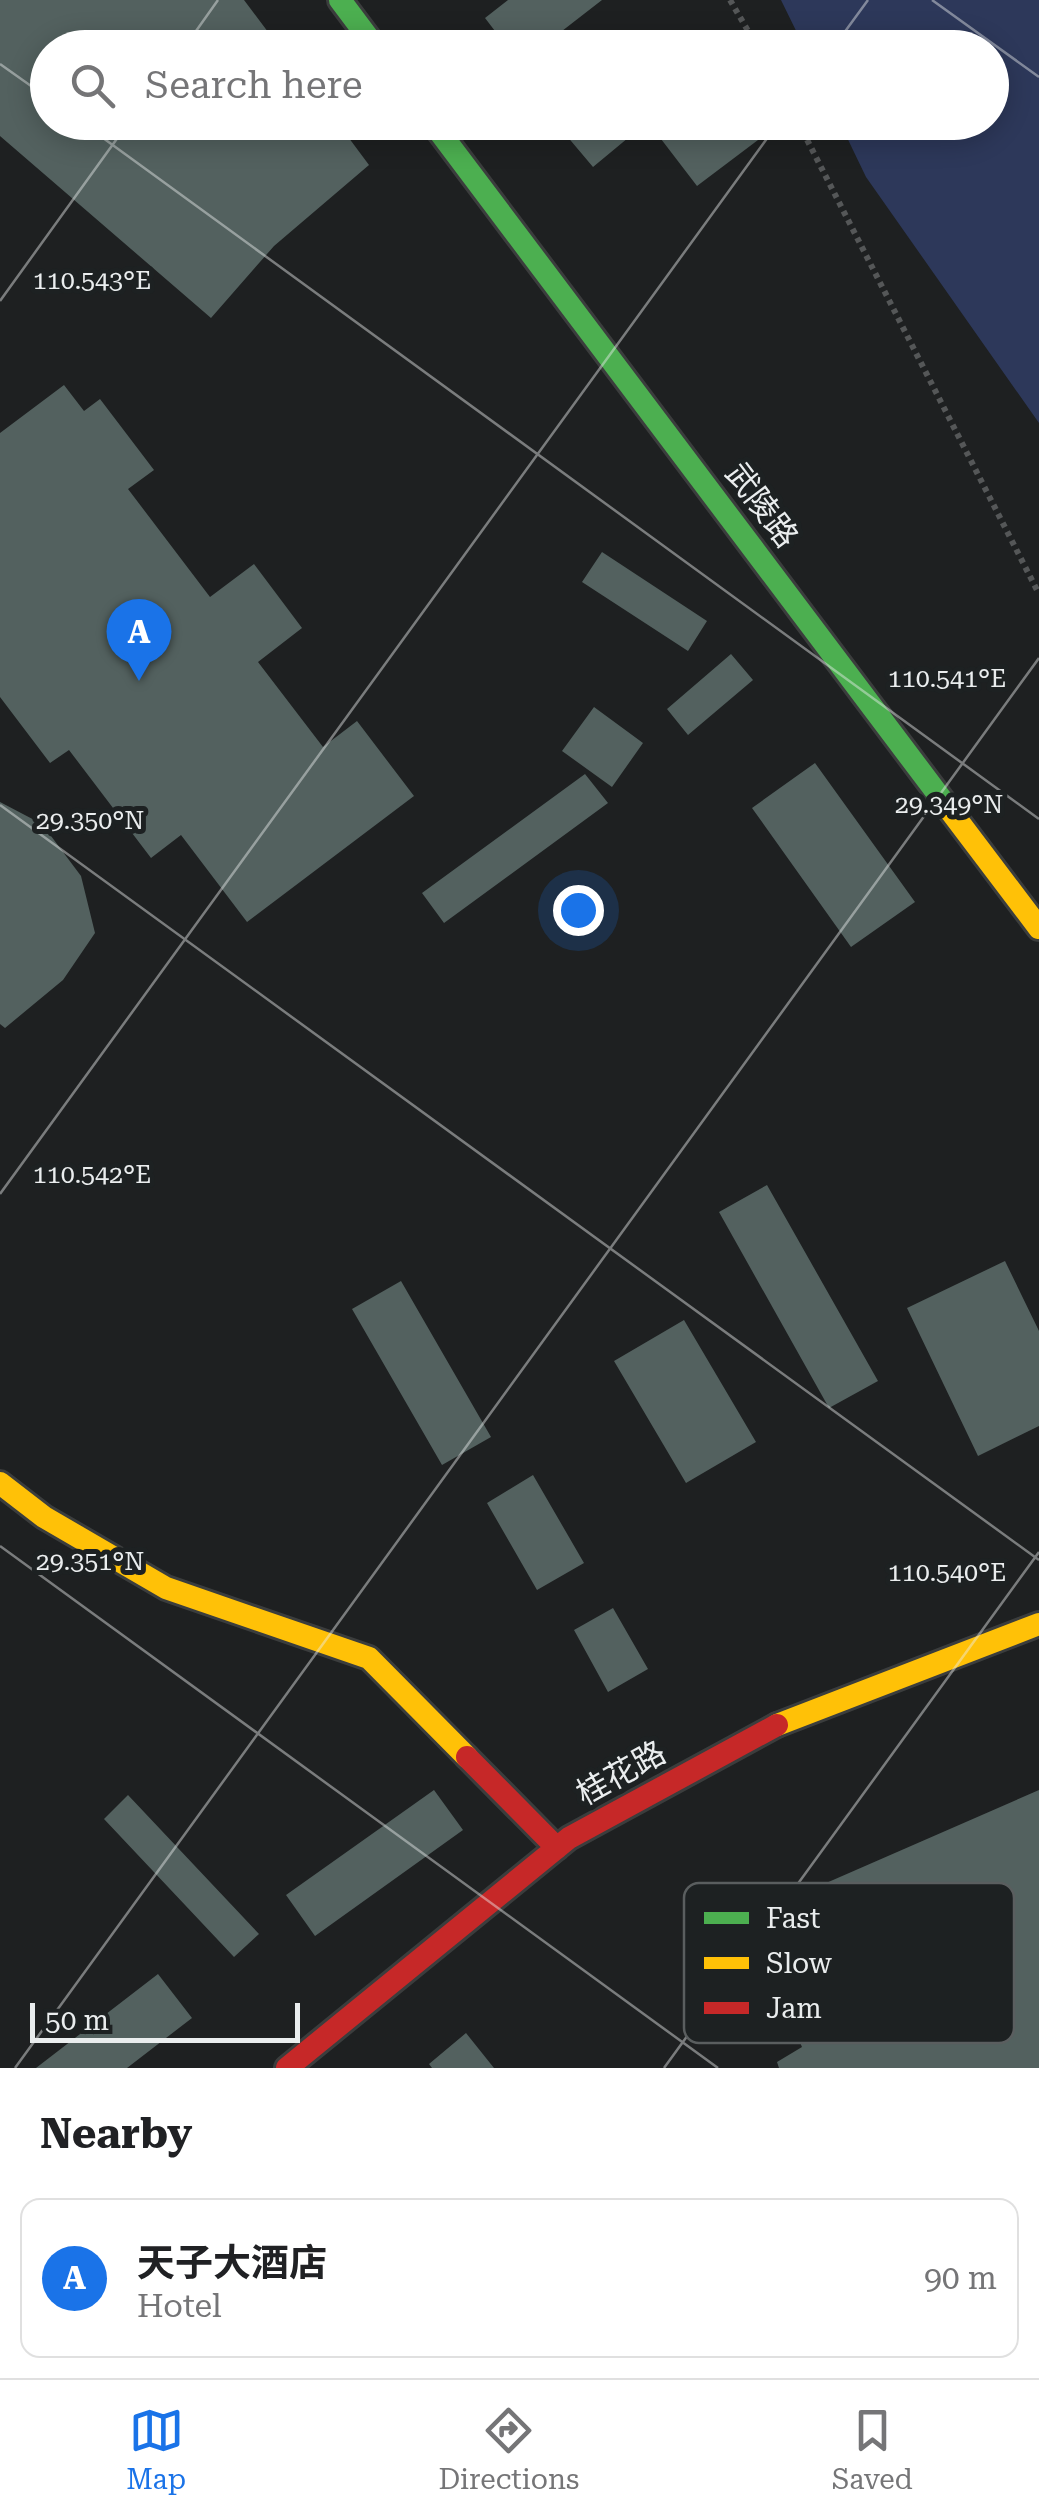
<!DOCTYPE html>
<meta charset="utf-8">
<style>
body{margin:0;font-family:"Roboto Serif","Noto Sans SC",serif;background:#f6f6f6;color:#202124}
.scale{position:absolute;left:30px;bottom:25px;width:270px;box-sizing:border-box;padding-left:10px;border:5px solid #eaedee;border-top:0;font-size:28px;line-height:35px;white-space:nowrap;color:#eaedee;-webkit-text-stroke:8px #1d2122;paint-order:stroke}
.you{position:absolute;left:578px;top:910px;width:35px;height:35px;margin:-25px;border:8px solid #fff;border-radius:50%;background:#1a73e8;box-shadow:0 0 0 15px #1a73e833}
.badge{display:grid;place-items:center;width:65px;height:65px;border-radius:50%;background:#1a73e8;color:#fff;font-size:32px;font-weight:700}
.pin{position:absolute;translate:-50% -82px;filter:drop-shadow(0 2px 5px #0008)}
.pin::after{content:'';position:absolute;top:52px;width:35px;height:30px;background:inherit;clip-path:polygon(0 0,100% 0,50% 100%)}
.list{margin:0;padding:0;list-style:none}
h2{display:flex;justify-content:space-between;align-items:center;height:130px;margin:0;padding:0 40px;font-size:42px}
h2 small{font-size:32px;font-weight:400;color:#757577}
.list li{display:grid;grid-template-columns:65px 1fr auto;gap:30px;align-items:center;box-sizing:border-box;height:160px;margin:0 20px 20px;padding:0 20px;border:2px solid #e0e0e0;border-radius:20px}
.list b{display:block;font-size:38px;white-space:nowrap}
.list p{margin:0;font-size:32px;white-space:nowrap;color:#757577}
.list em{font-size:32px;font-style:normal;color:#757577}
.icon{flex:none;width:55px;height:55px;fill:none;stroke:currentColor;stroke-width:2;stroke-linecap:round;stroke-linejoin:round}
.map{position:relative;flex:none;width:1039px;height:2068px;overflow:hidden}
.search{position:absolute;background:#fff;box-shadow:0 5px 25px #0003;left:30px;right:30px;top:30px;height:110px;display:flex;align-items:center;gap:25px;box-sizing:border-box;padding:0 35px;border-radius:55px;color:#757577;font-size:38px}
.sheet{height:310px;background:#fff}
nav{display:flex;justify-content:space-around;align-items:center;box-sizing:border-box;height:140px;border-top:2px solid #e0e0e0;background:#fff;font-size:28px;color:#757577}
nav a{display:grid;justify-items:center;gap:5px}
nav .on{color:#1a73e8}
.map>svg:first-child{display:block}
.water{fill:#2d385a}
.building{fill:#53615f}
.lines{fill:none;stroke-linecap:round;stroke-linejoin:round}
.fast-casing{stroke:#3b3d3d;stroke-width:28}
.slow-casing{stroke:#3b3d3d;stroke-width:28}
.jam-casing{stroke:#3b3d3d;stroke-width:28}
.path{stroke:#555758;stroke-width:6;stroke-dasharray:5 5;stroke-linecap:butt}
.fast{stroke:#4caf50;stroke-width:22}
.slow{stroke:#ffc107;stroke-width:22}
.jam{stroke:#c62828;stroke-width:22}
.ticks{fill:none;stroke:#eaedee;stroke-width:2.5;stroke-opacity:0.45}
.labels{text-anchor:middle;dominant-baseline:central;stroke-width:10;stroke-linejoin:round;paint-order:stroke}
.street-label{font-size:32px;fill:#eaedee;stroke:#1d2122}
.key{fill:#1d2122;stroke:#5a5e5f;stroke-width:2.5}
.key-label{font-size:28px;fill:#eaedee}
.ticks-label{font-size:25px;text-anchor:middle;fill:#eaedee;stroke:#1d2122;stroke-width:10;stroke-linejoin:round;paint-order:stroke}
</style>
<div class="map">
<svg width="1039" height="2068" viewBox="0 0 1039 2068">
<rect width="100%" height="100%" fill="#1e2021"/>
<path class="water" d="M781 0H1039V423L866 177 840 123 992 122V48L804 47Z"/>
<path class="building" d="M0 0H244L280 48H48V122H337L369 165 274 246 211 318 0 136Z
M508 0H602L553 38 561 48H508L485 18Z
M555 122H625L634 133 593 167Z
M648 122H745L758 140 697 186Z
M64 385 84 411 100 399 154 470 128 489 210 597 254 564 302 628 258 662 323 747 357 721 414 796 247 922 181 835 151 858 69 750 50 763 0 697V433Z
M602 552 707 621 688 651 582 582Z
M731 654 753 680 688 735 667 709Z
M594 707 643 743 612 787 562 751Z
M815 763 915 902 851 947 752 808Z
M585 774 608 803 444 923 422 893Z
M0 802 42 824 81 876 95 933 63 980 5 1028 0 1024Z
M767 1185 878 1381 829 1408 719 1212Z
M1005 1261 1039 1331V1426L978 1456 907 1308Z
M401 1281 491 1437 442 1465 352 1309Z
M684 1320 756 1442 686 1483 614 1361Z
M533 1475 584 1563 537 1590 487 1503Z
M613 1608 648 1669 608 1692 574 1630Z
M434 1790 463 1830 315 1936 286 1895Z
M1039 1790V2068H779L777 2062 802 2047 746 1918Z
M128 1795 259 1934 234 1957 104 1819Z
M158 1974 192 2018 127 2068H36Z
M466 2033 494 2068H432L429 2064Z"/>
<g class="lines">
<g class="fast-casing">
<path id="fast" d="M340 0 376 48
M432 122 949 809"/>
</g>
<g class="slow-casing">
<path id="slow" d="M949 809 1039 928
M0 1483 44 1517 166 1588 369 1658 467 1757
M777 1725 1039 1624"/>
</g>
<g class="jam-casing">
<path id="jam" d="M467 1757 557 1848
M287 2068 569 1838 777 1725"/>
</g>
<path class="path" d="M730 0 758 48
M798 122 1039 594"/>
<use href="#fast" class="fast"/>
<use href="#slow" class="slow"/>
<use href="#jam" class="jam"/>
</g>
<path class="ticks" d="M932 0 1039 77M184 48 218 0M833 48 868 0M0 64 48 98M81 122 1039 819M0 301 129 122M0 805 1039 1560M0 1194 779 122M0 1546 718 2068M15 2068 1039 658M664 2068 1039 1552"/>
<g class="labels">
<g class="street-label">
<text transform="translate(762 505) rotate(53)">武陵路</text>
<text transform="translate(621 1773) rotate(-29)">桂花路</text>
</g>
</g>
<rect x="684" y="1883" width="330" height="160" rx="15" class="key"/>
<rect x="704" y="1912" width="45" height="12" fill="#4caf50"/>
<rect x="704" y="1957" width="45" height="12" fill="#ffc107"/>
<rect x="704" y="2002" width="45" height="12" fill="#c62828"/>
<g class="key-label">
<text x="766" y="1928">Fast</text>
<text x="766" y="1973">Slow</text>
<text x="766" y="2018">Jam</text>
</g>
<g class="ticks-label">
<text x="92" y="289">110.543°E</text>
<text x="947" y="687">110.541°E</text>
<text x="949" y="813">29.349°N</text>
<text x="90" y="829">29.350°N</text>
<text x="92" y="1183">110.542°E</text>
<text x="90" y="1570">29.351°N</text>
<text x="947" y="1581">110.540°E</text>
</g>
</svg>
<div class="scale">50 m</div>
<div class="you"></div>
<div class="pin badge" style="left:139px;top:681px">A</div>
<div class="search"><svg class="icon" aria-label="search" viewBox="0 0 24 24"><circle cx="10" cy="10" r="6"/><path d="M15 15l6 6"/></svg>Search here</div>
</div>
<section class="sheet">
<h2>Nearby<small></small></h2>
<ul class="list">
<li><span class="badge">A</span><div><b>天子大酒店</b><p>Hotel</p></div><em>90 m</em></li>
</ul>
</section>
<nav>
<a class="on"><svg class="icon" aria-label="map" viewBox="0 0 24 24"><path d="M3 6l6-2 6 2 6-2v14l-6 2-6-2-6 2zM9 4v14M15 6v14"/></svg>Map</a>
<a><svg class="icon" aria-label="directions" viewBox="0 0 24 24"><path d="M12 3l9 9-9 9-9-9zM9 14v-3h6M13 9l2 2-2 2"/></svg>Directions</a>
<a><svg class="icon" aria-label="saved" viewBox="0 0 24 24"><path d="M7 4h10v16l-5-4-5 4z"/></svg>Saved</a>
</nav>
